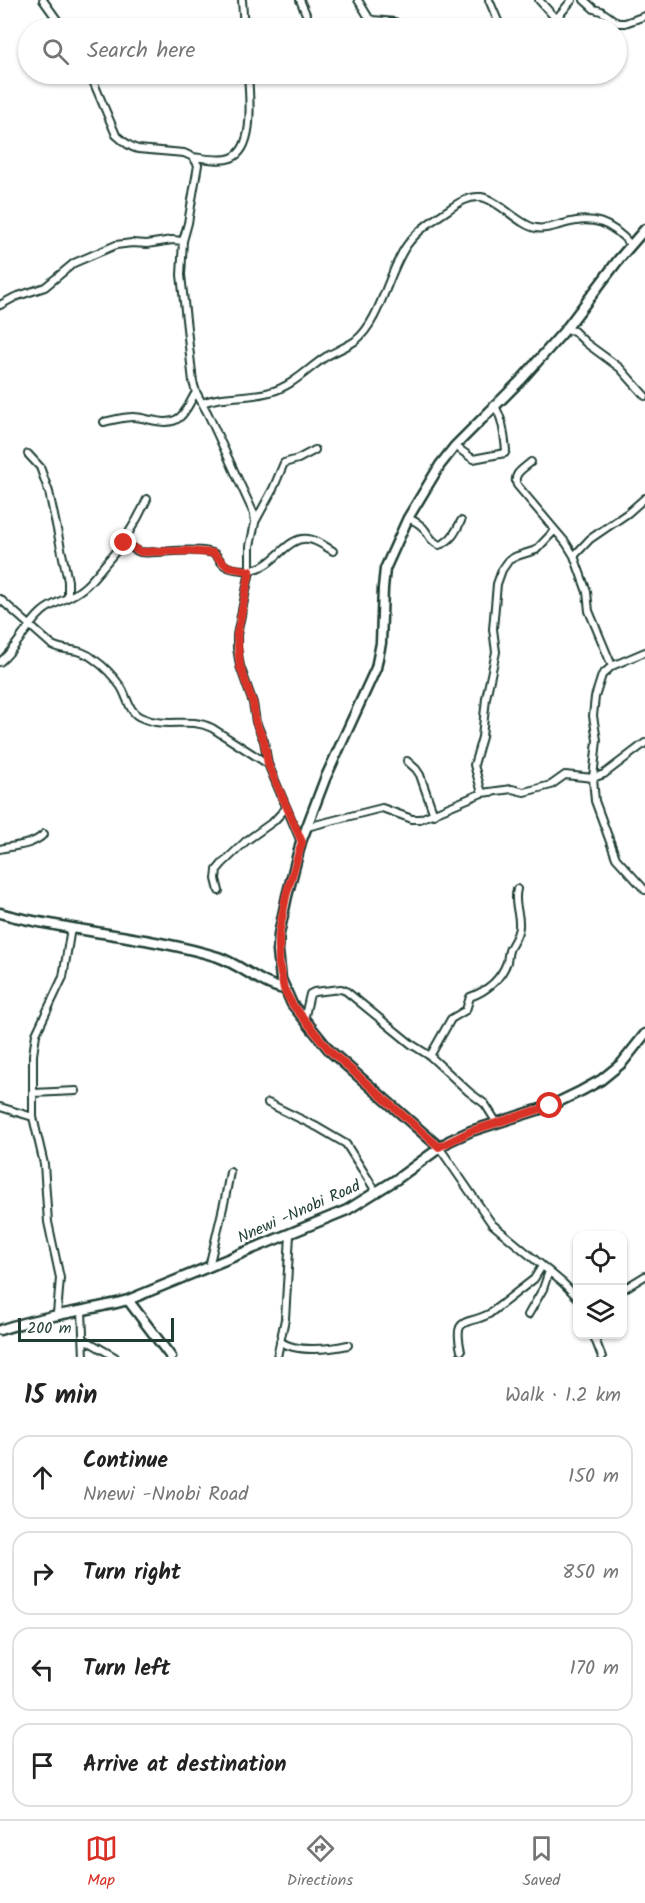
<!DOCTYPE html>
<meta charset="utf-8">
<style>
body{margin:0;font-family:Kalam,sans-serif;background:#f6f6f6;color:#222}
.controls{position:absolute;right:18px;bottom:18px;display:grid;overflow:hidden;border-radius:12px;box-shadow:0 2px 4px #0004}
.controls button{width:54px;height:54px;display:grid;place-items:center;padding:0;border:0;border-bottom:2px solid #e0e0e0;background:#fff;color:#222;font:30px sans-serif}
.scale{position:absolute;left:18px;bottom:15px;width:156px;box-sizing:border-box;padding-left:6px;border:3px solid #1f3d34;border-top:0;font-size:16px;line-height:21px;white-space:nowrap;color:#1f3d34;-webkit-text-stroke:4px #fff;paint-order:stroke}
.stop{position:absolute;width:18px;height:18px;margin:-14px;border:4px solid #d93025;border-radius:50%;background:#fff}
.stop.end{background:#d93025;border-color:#fff;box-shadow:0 2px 6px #0008}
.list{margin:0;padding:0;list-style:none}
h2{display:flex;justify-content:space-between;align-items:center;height:78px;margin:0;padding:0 24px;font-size:26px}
h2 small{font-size:20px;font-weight:400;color:#767676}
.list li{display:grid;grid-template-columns:39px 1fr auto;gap:18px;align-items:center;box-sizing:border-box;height:84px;margin:0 12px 12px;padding:0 12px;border:2px solid #e0e0e0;border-radius:18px}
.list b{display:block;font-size:22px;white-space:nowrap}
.list p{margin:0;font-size:20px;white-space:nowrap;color:#767676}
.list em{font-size:20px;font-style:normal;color:#767676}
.icon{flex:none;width:33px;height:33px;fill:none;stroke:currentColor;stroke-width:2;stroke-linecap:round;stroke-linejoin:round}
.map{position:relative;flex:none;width:645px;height:1357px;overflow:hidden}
.search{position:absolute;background:#fff;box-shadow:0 2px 4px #0004;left:18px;right:18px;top:18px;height:66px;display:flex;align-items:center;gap:15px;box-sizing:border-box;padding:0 21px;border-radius:33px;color:#767676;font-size:22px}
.sheet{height:462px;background:#fff}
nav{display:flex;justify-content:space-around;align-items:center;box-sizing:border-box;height:84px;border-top:2px solid #e0e0e0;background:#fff;font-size:16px;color:#767676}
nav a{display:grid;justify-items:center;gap:3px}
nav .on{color:#d93025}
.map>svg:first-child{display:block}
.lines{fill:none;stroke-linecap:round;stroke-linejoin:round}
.street-casing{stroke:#1f3d34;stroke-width:10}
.secondary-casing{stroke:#1f3d34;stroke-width:13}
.street{stroke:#fff;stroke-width:6}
.secondary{stroke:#fff;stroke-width:8}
.route{stroke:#d93025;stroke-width:8}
.labels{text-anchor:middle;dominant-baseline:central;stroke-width:4.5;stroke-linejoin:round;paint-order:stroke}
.street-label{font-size:16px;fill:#1f3d34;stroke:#fff}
</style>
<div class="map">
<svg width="645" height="1357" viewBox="0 0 645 1357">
<rect width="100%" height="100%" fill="#fff"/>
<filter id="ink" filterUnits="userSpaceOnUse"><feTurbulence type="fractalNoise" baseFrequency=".0167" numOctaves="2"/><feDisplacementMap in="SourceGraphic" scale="12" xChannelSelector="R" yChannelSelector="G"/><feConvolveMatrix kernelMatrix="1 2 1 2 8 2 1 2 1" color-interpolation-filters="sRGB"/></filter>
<g filter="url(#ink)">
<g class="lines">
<g class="street-casing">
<path id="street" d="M43 0 63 28
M242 0 244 28
M300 0 312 28
M358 0 369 18 373 20 395 22
M489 0 501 28
M539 0 556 19
M584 0 594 9 601 11 618 23H625L645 16
M561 28 556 19 572 0
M90 74 116 135C123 141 129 147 138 149L184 153 193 157 198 165 188 223 183 241 181 275 193 382 196 392 208 414 254 514 255 523 250 546V571L237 635V648L240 666 253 703 256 722 264 741 268 764 301 842
M193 157C204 158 220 162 231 158 256 149 249 95 248 74
M0 305 15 297 45 287 74 263 116 245 132 243 147 244 172 240 183 241
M566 329 574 331 586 343 620 368 645 396
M203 403C219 395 250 398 270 392 293 386 308 368 327 356 336 351 346 347 355 341 381 321 388 271 407 245 417 231 433 220 448 210 458 203 468 196 481 197 499 200 520 226 536 228 545 230 554 226 563 224 593 215 611 222 631 245
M104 422C114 420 123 417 133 417 147 417 168 428 180 417 187 411 191 400 196 392
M455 446 473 459 505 453 506 450C504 434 503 418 494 405
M28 454 40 467 49 492 68 581V597
M531 462C523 469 512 474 517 485L566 543 574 556 587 592 589 611 612 666
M408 518C415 521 421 524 425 530 430 537 431 541 439 545 451 542 456 531 461 521
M255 522 273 489 284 463 298 459 315 450
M124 542C129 546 134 550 140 552 145 553 152 552 158 552 175 551 192 549 209 552 217 553 217 557 222 563 227 569 241 570 248 570 274 570 285 536 308 539 317 540 325 546 333 551
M574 556 590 539 628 513 645 498
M0 599 52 645C68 653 78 646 95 660 105 667 114 677 121 687 127 696 129 712 140 717 168 730 187 716 212 728L268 764
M645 652 612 666 602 675 595 697 593 716 597 740 593 778 595 801 616 858 645 890
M0 662C17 648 25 627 42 612 53 602 70 599 82 589 89 584 95 576 101 569 120 548 135 526 147 499
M407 761 416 769 420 775 434 815
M482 793 474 765 482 737 486 698 496 652 493 629 497 584 502 570 509 560 517 556 536 550 555 530
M307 827 382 808 412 819H420L482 793 512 789 524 792 532 790 551 785 565 775 593 778 604 774 645 743
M0 849C16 845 32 846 44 834
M219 891 216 879 217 870 222 864 246 841 274 821 286 808
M304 1020 310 994 314 992 341 989 346 991 411 1044 430 1056 469 1092 485 1104 497 1123
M430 1056 451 1019 466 1010 470 997C487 991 501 979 507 962 508 957 508 952 510 948 514 941 519 934 519 926 520 911 513 905 517 889
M33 1093 76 1091
M268 1103 317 1127 346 1144 377 1193
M0 1107 33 1117
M439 1147 492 1224 563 1283 578 1298
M209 1267 225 1199 230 1172
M622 1290 645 1276
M82 1311 84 1357
M57 1314 60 1278 48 1222 44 1164 33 1117V1055L36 1034 63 977 71 928
M528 1315 543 1289 549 1271
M593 1334 602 1357
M84 1339 115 1357
M280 1341C295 1353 330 1349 348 1345
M461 1351C453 1315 466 1326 489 1314L534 1279 542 1266
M277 1357 285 1319 290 1235"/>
</g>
<g class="secondary-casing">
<path id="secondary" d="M0 913C16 918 33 921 50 924 106 935 163 940 218 957 241 965 260 984 284 989
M439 1147 330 1051 292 1004 281 979 278 951 279 934 287 896 301 842 325 779 376 668 381 643 383 588 385 569 408 518 440 465 455 446 521 380 566 329 619 259 645 229
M128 1300 171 1357
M0 1330C42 1315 85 1312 128 1300L347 1210 397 1179 449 1141 471 1131 550 1106 581 1091 601 1080 622 1063 645 1034"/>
</g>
<use href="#street" class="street"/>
<use href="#secondary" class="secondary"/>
</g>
</g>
<g class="lines" filter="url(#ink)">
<path class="route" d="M124 543 141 552 187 551 213 553 228 567 250 571 237 635 240 666 253 703 256 723 264 741 268 764 302 842 286 896 279 934V964L284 989 292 1004 330 1051 439 1147 471 1131 550 1106"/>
</g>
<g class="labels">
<g class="street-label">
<text transform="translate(299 1212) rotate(-24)">Nnewi -Nnobi Road</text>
</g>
</g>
</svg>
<div class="controls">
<button><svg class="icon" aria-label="locate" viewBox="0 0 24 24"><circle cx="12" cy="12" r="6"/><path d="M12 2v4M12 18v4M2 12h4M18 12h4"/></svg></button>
<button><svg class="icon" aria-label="layers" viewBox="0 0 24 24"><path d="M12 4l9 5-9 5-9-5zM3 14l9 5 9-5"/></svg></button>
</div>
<div class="scale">200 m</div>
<div class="stop" style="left:550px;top:1106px"></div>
<div class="stop end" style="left:124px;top:543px"></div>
<div class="search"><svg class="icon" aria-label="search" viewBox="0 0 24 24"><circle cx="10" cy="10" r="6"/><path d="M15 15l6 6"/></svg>Search here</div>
</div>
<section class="sheet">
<h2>15 min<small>Walk · 1.2 km</small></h2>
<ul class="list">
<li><svg class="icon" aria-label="ahead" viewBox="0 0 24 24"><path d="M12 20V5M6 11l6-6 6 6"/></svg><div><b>Continue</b><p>Nnewi -Nnobi Road</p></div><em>150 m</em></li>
<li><svg class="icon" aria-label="right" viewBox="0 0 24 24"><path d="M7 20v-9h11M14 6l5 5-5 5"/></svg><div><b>Turn right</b></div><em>850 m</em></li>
<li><svg class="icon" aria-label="left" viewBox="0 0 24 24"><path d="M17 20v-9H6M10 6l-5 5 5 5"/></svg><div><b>Turn left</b></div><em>170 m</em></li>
<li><svg class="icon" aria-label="arrive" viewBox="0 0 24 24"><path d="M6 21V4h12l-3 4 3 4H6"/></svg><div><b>Arrive at destination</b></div></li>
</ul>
</section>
<nav>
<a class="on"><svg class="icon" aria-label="map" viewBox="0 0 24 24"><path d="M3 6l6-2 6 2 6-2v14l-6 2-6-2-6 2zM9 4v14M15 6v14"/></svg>Map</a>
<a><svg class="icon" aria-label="directions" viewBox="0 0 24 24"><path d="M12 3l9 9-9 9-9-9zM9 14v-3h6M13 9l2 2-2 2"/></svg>Directions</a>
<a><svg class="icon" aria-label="saved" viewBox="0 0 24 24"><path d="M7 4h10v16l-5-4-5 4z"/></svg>Saved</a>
</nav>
